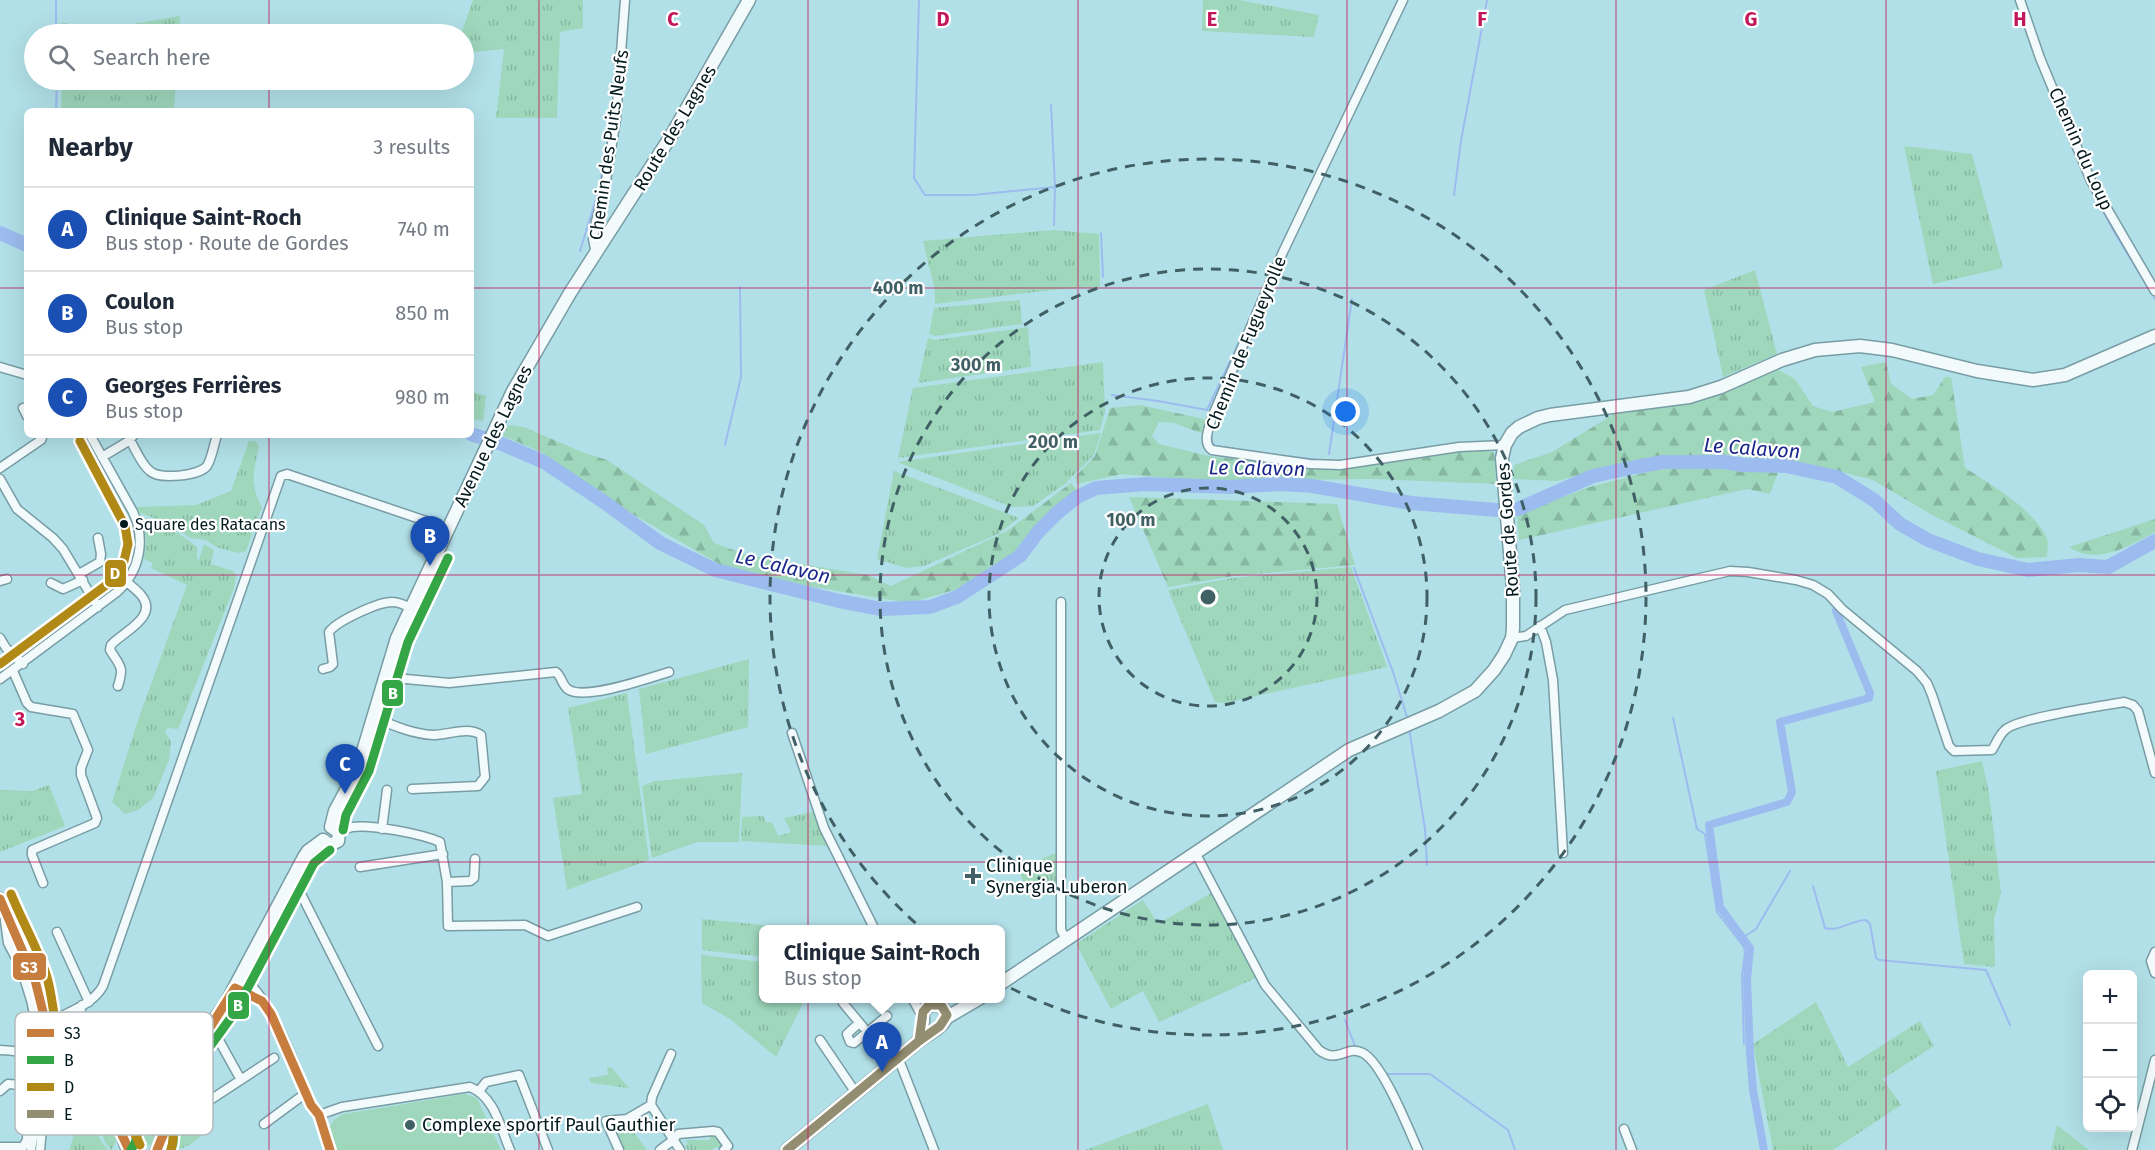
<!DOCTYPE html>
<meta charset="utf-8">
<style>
body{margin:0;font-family:"Fira Sans",sans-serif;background:#f2f2f3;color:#1f2937}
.controls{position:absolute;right:18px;bottom:18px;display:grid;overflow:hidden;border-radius:9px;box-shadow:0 6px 24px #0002}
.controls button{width:54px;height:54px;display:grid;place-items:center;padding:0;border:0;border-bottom:2px solid #e0e1e3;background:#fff;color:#1f2937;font:30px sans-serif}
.you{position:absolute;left:1346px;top:412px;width:21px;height:21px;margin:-15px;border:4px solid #fff;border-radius:50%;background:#1a73e8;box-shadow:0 0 0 9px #1a73e833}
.badge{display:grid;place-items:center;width:39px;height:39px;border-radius:50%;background:#db2777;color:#fff;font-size:20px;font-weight:700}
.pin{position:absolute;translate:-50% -50px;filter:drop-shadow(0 2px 3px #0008)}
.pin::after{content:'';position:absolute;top:32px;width:21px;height:18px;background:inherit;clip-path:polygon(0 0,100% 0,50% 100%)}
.popup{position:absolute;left:759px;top:925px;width:246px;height:78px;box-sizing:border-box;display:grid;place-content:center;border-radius:9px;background:#fff;filter:drop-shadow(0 2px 4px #0005);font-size:20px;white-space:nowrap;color:#747a83}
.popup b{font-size:22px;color:#1f2937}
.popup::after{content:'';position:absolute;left:50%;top:100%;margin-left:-12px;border:12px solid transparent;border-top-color:#fff}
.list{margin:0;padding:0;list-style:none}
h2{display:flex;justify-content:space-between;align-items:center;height:78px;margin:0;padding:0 24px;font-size:26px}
h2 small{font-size:20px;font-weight:400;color:#747a83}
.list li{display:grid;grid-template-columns:39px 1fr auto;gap:18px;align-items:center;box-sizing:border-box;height:84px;padding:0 24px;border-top:2px solid #e0e1e3}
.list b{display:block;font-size:22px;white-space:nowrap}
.list p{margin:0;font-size:20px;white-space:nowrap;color:#747a83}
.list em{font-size:20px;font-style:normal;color:#747a83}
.icon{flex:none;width:33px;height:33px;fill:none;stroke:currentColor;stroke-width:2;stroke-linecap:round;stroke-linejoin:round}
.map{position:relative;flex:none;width:2155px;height:1150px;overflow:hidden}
.search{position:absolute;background:#fff;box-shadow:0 6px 24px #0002;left:24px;top:24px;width:450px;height:66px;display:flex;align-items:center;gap:15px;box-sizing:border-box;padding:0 21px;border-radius:33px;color:#747a83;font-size:22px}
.panel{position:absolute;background:#fff;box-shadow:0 6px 24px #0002;left:24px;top:108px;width:450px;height:330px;border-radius:9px}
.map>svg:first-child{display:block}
.grass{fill:url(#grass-tufts)}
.forest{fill:url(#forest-firs)}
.park{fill:#9ed7bc}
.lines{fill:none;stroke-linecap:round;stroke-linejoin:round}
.stream{stroke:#9cbcf0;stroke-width:2}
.canal{stroke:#9cbcf0;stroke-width:8}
.river{stroke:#9cbcf0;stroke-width:14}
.street-casing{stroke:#789da4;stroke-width:11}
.secondary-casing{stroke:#789da4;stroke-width:15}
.street{stroke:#f3fafc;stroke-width:8}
.secondary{stroke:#f3fafc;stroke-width:12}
.street-bridge-casing{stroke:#789da4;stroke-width:11;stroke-linecap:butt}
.street-bridge{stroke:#f3fafc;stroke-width:8}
.bus-1-casing{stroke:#fff;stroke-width:14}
.bus-2-casing{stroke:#fff;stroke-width:14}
.bus-3-casing{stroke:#fff;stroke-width:14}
.bus-4-casing{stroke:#fff;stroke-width:14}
.bus-1{stroke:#c67d3e;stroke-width:9}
.bus-2{stroke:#34a646;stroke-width:9}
.bus-3{stroke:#b18917;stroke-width:9}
.bus-4{stroke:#938e72;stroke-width:9}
.grid{fill:none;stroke:#c2185b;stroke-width:1.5;stroke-opacity:0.55}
.ring{fill:none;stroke:#406065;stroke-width:3;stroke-dasharray:10 8}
.bus-dot{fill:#031b1f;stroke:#fff;stroke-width:2}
.poi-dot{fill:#406065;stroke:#fff;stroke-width:2}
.labels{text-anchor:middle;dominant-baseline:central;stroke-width:4.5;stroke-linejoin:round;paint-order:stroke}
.bus-label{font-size:16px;fill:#031b1f;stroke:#fff;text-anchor:start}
.street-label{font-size:18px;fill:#031b1f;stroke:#fff}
.poi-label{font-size:18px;fill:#031b1f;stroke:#fff;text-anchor:start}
.water-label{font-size:20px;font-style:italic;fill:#19268a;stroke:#fff}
.key{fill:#fff;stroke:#b3bbbc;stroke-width:1.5}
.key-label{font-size:16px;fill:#031b1f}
.grid-label{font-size:20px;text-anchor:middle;font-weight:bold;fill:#c2185b;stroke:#fff;stroke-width:4.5;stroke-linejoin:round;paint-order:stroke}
.centre{fill:#406065;stroke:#fff;stroke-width:3}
.ring-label{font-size:18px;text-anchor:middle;font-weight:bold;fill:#406065;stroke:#fff;stroke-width:4.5;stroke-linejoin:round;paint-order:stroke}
.line-badge{stroke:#fff;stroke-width:2}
.badge-label{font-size:16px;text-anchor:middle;font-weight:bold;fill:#fff}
</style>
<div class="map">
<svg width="2155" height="1150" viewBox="0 0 2155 1150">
<defs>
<pattern id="grass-tufts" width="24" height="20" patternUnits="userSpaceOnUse" patternTransform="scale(1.5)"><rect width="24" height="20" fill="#9ed7bc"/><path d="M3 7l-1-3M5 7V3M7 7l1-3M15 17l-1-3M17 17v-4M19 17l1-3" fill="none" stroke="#86b8a1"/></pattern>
<pattern id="forest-firs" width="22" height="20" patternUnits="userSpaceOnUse" patternTransform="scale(1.5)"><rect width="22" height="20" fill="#9ed7bc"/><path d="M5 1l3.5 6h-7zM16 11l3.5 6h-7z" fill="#86b8a1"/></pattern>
</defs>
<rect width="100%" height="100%" fill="#b2e0e8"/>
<path class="grass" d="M473 0H583V28L560 32 557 118H496L504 49 464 53V34H461Z
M1203 0H1239L1319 15 1314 37 1202 31Z
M180 16 179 34H62V23L104 29Z
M62 80H176L174 111H61Z
M1904 146 1972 154 2003 268 1933 284Z
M1054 230 1099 234 1100 287 1061 289 935 304V291L923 241Z
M1755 270 1777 354 1723 377 1704 290Z
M1020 300 1022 324 935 336 929 334 934 308Z
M1028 327 1031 367 918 383 928 338 935 340Z
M1103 362 1105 412 1100 430 898 458 913 388Z
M471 391 486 396 483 421 471 419Z
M1101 433 1094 455 1065 484 1033 506 1012 507 897 462Z
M249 441H256L259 446C254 470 249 485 262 507L246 551 238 553 216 547 206 540 190 538 170 524 140 513 137 507 196 505 231 491Z
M894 471 1019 518 998 534 924 566 906 568 877 559Z
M142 517 166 524 197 547V559L199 560 204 544 214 550 211 564 233 571 236 576 234 588 178 729 168 728 165 732 171 742 169 760 153 798 138 810 125 814 112 802 138 720 187 585 151 568 153 563 144 559 146 540Z
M1351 567 1387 667 1225 703 1215 702 1168 590 1232 578Z
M749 659 748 727 646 754 639 689Z
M627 693 649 860 567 890 553 798 582 794 568 708Z
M1982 761 1989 793 2001 893 1994 919 1995 967 1964 964 1936 771Z
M742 773 739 842H697L652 858 642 786 655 781Z
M49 785 65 826 0 852V790L32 791Z
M813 812 828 846 741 841 742 817 763 816 767 823 772 822 778 836 791 832 784 818Z
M1056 853V892L1031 900 1019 871 1020 867Z
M1211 893 1258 977 1159 1022 1143 991 1111 1009 1076 944 1143 900 1158 924Z
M702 919 807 929 764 930 763 957 702 950Z
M701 955 763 962 764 998 805 999 776 1057 730 1019 702 1003Z
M1816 1002 1848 1067 1920 1021 1934 1046 1883 1079 1901 1105 1833 1150H1773L1753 1044Z
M100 1060 135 1086 147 1079H152L143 1097 136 1100 112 1101 90 1088Z
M607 1067 612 1068 629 1088 591 1083 589 1078 608 1075Z
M174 1080 190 1100 207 1126C204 1138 185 1150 172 1150 175 1120 154 1109 174 1080Z
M81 1102C96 1108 94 1124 99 1137 101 1142 105 1146 108 1150H69L76 1129Z
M1208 1104 1223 1150H1085Z
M92 1105C107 1117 127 1130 111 1150 99 1137 100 1120 92 1105Z
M141 1123 150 1125 155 1133 153 1143 144 1148 136 1146 131 1140 136 1125Z
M628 1124 647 1150H624L615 1134 614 1127Z
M2057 1125 2089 1150H2051Z
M714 1134 723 1145 722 1149 716 1147 712 1150H688L685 1146 688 1143 686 1140H710V1135Z"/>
<path class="forest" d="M1886 362 1891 384 1912 399 1933 395 1945 377H1951L1965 468C1992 485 2033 509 2047 538 2049 543 2047 551 2047 557L2017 558 1932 515 1873 480 1838 471 1770 460 1720 454 1646 460 1556 481 1513 479 1514 465 1552 452 1619 411 1697 402 1777 369 1795 379 1813 406 1832 412 1875 402 1861 367Z
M1140 405 1208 420 1204 434 1174 423 1159 422 1152 436 1159 444 1209 456 1310 468 1345 467 1471 450 1494 452 1496 484 1373 479 1203 481 1122 474 1077 484 1075 477 1095 456 1110 408Z
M508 425 524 427 582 452 607 460 704 525 714 543 751 556 868 575 891 586 1007 531 1071 483 1077 490 1042 523 1010 559 961 588 910 603 802 585 721 565 627 511 541 452 503 436Z
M1719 465 1778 473 1770 494 1747 489 1519 540 1517 515 1586 488 1655 470Z
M1129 497 1337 504 1355 565 1234 576 1168 587Z
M2155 519V532C2129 546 2097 566 2069 547Z"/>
<path class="park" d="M465 1094 477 1098 501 1150H336C329 1133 324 1123 344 1114Z"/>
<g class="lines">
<path class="stream" d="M56 0V34
M919 0 914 178 925 195H973L1055 187 1054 225
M2047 85 2053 103 2057 110
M1051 105 1055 186
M56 111 57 80
M1454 195 1461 141 1487 0
M2099 202 2113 230 2155 299
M1101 233 1103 277
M580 251 599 189 610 128
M1701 387 1727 378
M1669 394 1696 389
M1112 395 1158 401 1207 410 1245 330
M725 445 741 377 740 287
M1264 453 1215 446 1212 442 1211 434 1271 291
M1329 454 1352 299
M1285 456 1320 460
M1354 568 1393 672 1408 720
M1673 718 1697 829 1705 834 1717 912 1744 947 1745 954 1742 976 1744 1044
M1409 728 1425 829 1427 865
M1813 886 1825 928C1839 932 1852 920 1866 920L1870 924 1876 958 1879 960 1986 970 2010 1025
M1742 938 1756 929 1790 871
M1345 1020 1355 1046 1365 1050
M1382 1070 1387 1074H1430L1508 1130 1515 1150"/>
<path class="canal" d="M1764 1150 1753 1090 1750 1053 1747 980 1750 948 1720 907 1709 825 1787 802 1792 792 1780 722 1869 698 1870 693 1836 611"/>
<path class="river" d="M0 233 27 245
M471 434 502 444 544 462 604 502 660 543 715 570 839 601 881 609 930 607 957 597 1020 556 1038 532 1057 513 1077 497 1096 488 1146 484 1229 487 1282 484 1312 486 1411 503 1496 510 1518 509 1593 476 1635 467 1663 462H1724L1743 465 1786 466 1837 477 1874 500 1900 524 1928 540 1978 559 2028 570 2079 565 2108 567 2155 541"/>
<g class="street-casing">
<path id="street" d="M1403 0 1283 252 1212 417C1209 428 1202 443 1212 450L1310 464 1340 465 1459 447 1505 445
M2020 0 2040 58 2091 181 2155 291
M596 254 593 239 596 221 604 193 616 119 625 0
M0 367 27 375
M23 408 27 416
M130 440C136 450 141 464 150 471 159 480 199 476 207 466 212 458 214 444 217 435
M102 457 127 442 134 435
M0 468 41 440 43 435
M0 479 17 509 53 538 63 549 98 607
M79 574 100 562 101 554 98 538
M0 581 7 579
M51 583 63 589 83 580
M1061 602V930L1066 939
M1540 626 1546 642 1553 680 1563 853
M0 638 6 648 23 664
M1512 638 1526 636 1565 610 1730 571 1748 572 1796 580 1813 585 1828 594 1842 609 1917 671 1927 683 1932 695 1949 746 1954 751 1992 750C1996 744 1999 735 2005 730 2017 718 2102 706 2124 702L2133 705 2138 711 2155 773
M323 669 330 667 333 664 329 632C337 621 378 602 392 602 399 602 405 605 410 608
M13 671 27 703 31 707 73 714 88 750 81 768V775L97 818 95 823 32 850V855L43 883
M384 677 449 683 556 672C562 677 562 686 569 690 587 700 649 678 669 672
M0 679 117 592C140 571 146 540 133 512L90 435
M118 686C124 667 121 667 110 650L111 645C121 633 160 617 141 595 137 590 131 586 127 582
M373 717C392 725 412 734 433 735 448 735 468 726 481 735L485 777 478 786 412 789
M792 733 824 828 875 930
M382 829 387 790
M339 832C343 830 347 828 352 827 371 824 422 834 440 842L447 882 448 926 525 925 548 936 637 907
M1196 854 1265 985 1319 1050C1339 1065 1346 1044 1363 1053 1383 1064 1408 1128 1418 1150
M360 867 443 854
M290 882 296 887 300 892 378 1046
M447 882 470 881 474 878 475 859
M5 921 8 943 21 968 31 1000 38 1032 40 1060 36 1119 31 1150
M57 932 89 1002
M2155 952 2151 961 2155 973
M241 977C273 997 296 1070 311 1105L319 1115 330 1150
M235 988 259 1000
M45 998 48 1007 56 1015 71 1017 80 1022
M842 998 843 1003 863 1027
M912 998 922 1016
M60 1017C76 1009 94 1002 103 986L281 476 287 474 429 522 434 531 432 548 437 553
M859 1023 847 1034 850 1042 854 1043 887 1016
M211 1026 241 1080
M820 1040 856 1093
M0 1050C23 1051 40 1052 47 1077L40 1150
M21 1051 29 1045 38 1033
M671 1054 652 1097 651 1105 680 1150
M897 1060 901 1065 934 1150
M73 1074 84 1035 79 1016 82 1005
M0 1091 8 1084 33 1086
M479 1091 486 1082 519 1075 548 1150
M198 1108 274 1058
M319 1115 342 1107 470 1087C495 1097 500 1127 510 1150
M39 1119 53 1115 67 1089
M264 1124 306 1093
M1624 1129 1632 1150
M0 1147H23L27 1140 30 1055
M619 1150 606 1121 627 1119 651 1105
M660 1150 672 1141 678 1134 713 1131 718 1132 728 1146 724 1150
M2132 1150 2155 1060"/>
</g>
<g class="secondary-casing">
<path id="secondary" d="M331 827 335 811 358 768 397 638 513 391 570 293 671 136 749 0
M323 840 330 845 338 841 339 832 331 827
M0 899 35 980 57 1068 77 1088 110 1113 124 1135
M1000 984 1349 750 1439 711 1475 691 1494 670 1504 655 1512 638 1513 628V588L1502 458 1505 445 1512 433 1519 427 1538 418 1550 415 1689 397 1721 387 1782 360 1815 350 1860 346 1892 350 1977 371 2033 380 2065 375 2155 336
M946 1018 980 998
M138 1118 155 1095 168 1073 202 1037 225 1005 304 857 308 851 323 840
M129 1150C124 1143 122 1136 126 1128 138 1103 176 1124 157 1150
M787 1150 919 1041C929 1033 945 1027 947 1015L941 1005H929L923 1012V1021L919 1041"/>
</g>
<use href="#street" class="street"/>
<use href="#secondary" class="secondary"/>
<g class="street-bridge-casing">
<path id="street-bridge" d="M67 1089 73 1074"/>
</g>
<use href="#street-bridge" class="street-bridge"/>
<g class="bus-1-casing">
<path id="bus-1" d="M0 899 35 980 57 1068 77 1088 110 1113 136 1118 146 1117 157 1122 163 1135 157 1150
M235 988 262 1001 271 1014 311 1105 319 1115 330 1150
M99 1105 115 1120 129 1150
M163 1136 155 1107 158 1088 170 1070 211 1026 235 988"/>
</g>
<g class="bus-2-casing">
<path id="bus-2" d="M343 830 346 815 369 771 408 642 448 558
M170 1090C164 1111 179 1130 171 1150
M131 1150 135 1143 138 1132 148 1125 178 1080 211 1045 235 1012 314 863 330 850"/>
</g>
<g class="bus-3-casing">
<path id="bus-3" d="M0 664 109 583 124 561 128 544 125 526 80 441
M11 894C22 921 37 947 46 974 56 1004 52 1046 75 1070 86 1082 100 1095 114 1102 123 1106 133 1105 142 1106 169 1108 178 1125 171 1150
M107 1096 125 1113 140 1145"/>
</g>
<g class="bus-4-casing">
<path id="bus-4" d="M929 1005H941L947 1015 940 1026 919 1041 923 1012Z
M787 1150 919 1041"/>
</g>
<use href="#bus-1" class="bus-1"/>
<use href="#bus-2" class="bus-2"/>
<use href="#bus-3" class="bus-3"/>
<use href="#bus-4" class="bus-4"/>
</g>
<path class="grid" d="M269 0V34M539 0V1150M808 0V1150M1078 0V1150M1347 0V1150M1616 0V1150M1886 0V1150M269 80V111M0 288H27M471 288H2155M269 435V1150M0 575H2155M0 862H2155"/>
<g class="ring">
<circle cx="1208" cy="597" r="109"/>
<circle cx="1208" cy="597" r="219"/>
<circle cx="1208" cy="597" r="328"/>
<circle cx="1208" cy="597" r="438"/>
</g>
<circle class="bus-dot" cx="124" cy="524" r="5"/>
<g class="poi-dot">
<path d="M970 867h6v6h6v6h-6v6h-6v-6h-6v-6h6z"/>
<circle cx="410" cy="1125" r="6"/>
</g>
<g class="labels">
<g class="bus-label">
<text x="135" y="524">Square des Ratacans</text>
</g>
<g class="street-label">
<text transform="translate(675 128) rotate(-59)">Route des Lagnes</text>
<text transform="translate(609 145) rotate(-82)">Chemin des Puits Neufs</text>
<text transform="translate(2081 149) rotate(66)">Chemin du Loup</text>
<text transform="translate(1246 343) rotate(-68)">Chemin de Fugueyrolle</text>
<text transform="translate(493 436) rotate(-64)">Avenue des Lagnes</text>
<text transform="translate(1508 530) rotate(-94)">Route de Gordes</text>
</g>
<g class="poi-label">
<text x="986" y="866">Clinique<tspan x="986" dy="21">Synergia Luberon</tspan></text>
<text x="422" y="1125">Complexe sportif Paul Gauthier</text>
</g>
<g class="water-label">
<text transform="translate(1752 448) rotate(4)">Le Calavon</text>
<text transform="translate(1257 468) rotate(1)">Le Calavon</text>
<text transform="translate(783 566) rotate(13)">Le Calavon</text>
</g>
</g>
<rect x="15" y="1012" width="198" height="123" rx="9" class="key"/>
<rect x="27" y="1029" width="27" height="8" fill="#c67d3e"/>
<rect x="27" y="1056" width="27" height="8" fill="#34a646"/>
<rect x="27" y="1083" width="27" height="8" fill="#b18917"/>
<rect x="27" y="1110" width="27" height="8" fill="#938e72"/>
<g class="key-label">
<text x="64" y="1039">S3</text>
<text x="64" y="1066">B</text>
<text x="64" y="1093">D</text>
<text x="64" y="1120">E</text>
</g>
<g class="grid-label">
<text x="673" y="26">C</text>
<text x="943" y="26">D</text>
<text x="1212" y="26">E</text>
<text x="1482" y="26">F</text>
<text x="1751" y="26">G</text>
<text x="2020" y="26">H</text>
<text x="20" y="726">3</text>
</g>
<circle cx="1208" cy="597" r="9" class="centre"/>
<g class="ring-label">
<text x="898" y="294">400 m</text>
<text x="976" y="371">300 m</text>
<text x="1053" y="448">200 m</text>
<text x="1131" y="526">100 m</text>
</g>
<g class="line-badge">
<rect x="104" y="559" width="23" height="29" rx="6" fill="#b18917"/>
<rect x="381" y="679" width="23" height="28" rx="6" fill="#34a646"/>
<rect x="12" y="952" width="35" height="29" rx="6" fill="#c67d3e"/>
<rect x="227" y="991" width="23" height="29" rx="6" fill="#34a646"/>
</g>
<g class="badge-label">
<text x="115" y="579">D</text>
<text x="393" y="699">B</text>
<text x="29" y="973">S3</text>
<text x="238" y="1011">B</text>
</g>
</svg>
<div class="controls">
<button>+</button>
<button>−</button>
<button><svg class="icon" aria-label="locate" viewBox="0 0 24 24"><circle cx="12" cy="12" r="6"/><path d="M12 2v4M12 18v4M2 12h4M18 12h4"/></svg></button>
</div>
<div class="you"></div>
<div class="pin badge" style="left:882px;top:1072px;background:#1a4fb4">A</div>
<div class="popup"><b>Clinique Saint-Roch</b>Bus stop</div>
<div class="pin badge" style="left:430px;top:566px;background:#1a4fb4">B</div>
<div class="pin badge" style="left:345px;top:794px;background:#1a4fb4">C</div>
<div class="search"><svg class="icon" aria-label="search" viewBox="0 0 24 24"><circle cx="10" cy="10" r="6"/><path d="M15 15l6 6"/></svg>Search here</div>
<section class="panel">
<h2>Nearby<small>3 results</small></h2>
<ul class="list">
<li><span class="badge" style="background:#1a4fb4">A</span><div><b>Clinique Saint-Roch</b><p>Bus stop · Route de Gordes</p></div><em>740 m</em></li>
<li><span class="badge" style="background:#1a4fb4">B</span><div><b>Coulon</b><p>Bus stop</p></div><em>850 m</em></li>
<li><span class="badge" style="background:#1a4fb4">C</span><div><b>Georges Ferrières</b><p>Bus stop</p></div><em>980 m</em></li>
</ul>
</section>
</div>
